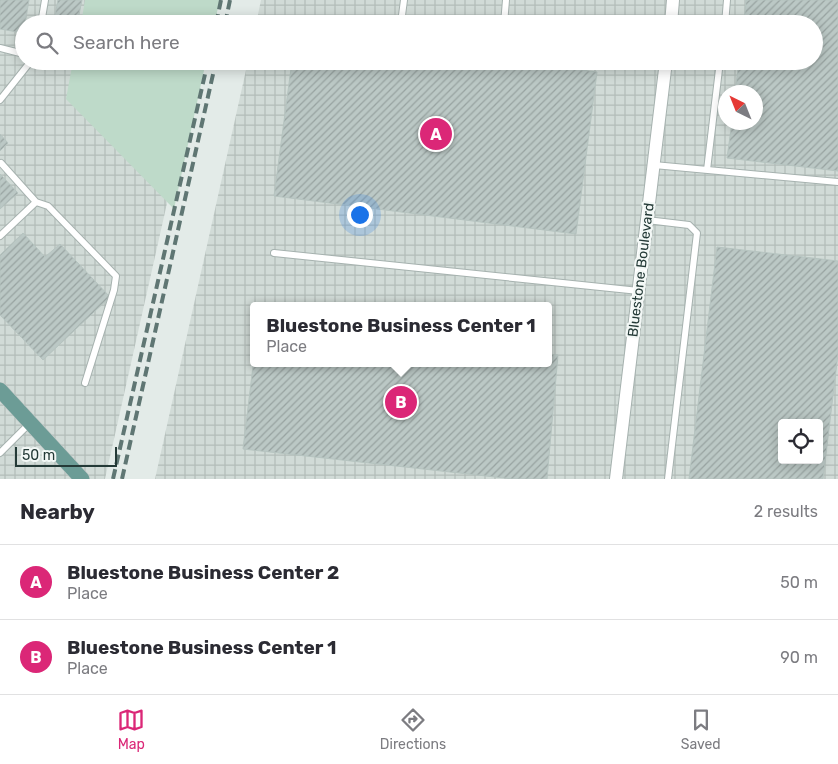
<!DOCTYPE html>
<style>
body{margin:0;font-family:Rubik,sans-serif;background:#f7f7f7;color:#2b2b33}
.controls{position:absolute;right:15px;bottom:15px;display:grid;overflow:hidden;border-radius:5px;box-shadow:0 2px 12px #0003}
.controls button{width:45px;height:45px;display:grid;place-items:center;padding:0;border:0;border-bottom:1px solid #e1e1e2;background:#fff;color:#2b2b33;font:25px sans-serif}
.compass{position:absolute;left:718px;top:85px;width:45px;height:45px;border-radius:50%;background:#fff;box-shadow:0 2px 12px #0003;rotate:317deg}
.scale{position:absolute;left:15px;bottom:12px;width:102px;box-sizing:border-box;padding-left:5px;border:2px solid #243a37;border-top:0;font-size:14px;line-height:18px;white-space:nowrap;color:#243a37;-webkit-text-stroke:4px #f3f8f6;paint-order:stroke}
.you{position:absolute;left:359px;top:214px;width:18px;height:18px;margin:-12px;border:4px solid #fff;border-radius:50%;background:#1a73e8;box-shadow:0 0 0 8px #1a73e833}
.badge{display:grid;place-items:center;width:32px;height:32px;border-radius:50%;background:#db2777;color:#fff;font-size:16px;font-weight:700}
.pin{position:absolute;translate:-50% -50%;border:2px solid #fff;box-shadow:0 1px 5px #0006}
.popup{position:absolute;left:250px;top:302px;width:302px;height:65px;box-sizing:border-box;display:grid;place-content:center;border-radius:5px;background:#fff;filter:drop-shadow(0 1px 4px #0005);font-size:16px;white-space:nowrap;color:#7c7c81}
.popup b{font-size:19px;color:#2b2b33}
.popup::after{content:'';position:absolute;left:50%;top:100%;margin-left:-10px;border:10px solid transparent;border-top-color:#fff}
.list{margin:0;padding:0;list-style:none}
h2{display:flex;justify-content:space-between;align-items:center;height:65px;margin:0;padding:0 20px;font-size:21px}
h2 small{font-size:16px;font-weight:400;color:#7c7c81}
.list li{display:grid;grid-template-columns:32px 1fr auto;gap:15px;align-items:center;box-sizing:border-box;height:75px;padding:0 20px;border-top:1px solid #e1e1e2}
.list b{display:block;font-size:19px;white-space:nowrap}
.list p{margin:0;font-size:16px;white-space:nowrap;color:#7c7c81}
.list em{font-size:16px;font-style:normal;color:#7c7c81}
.icon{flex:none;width:28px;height:28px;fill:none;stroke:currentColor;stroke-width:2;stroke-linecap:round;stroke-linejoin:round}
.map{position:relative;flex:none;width:838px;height:479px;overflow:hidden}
.search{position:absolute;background:#fff;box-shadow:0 2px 12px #0003;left:15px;right:15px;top:15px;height:55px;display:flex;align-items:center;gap:12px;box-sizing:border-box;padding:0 18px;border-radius:28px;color:#7c7c81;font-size:19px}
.sheet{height:215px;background:#fff}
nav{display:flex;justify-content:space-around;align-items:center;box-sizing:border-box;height:70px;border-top:1px solid #e1e1e2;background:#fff;font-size:14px;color:#7c7c81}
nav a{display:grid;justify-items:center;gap:2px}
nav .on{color:#db2777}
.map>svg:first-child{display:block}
.industrial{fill:url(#industrial-grid);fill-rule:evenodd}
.green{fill:#bedac9}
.building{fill:url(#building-hatch);stroke:#b6c4c0;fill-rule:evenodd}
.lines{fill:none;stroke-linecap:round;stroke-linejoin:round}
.lane-casing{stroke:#a6b2af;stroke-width:8}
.street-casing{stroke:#a6b2af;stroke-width:14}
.primary-casing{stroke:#c2c8c7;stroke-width:16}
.lane{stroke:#fff;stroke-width:6}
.street{stroke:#fff;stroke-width:12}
.primary{stroke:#6c9c96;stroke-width:15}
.rail{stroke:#5f7673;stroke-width:4;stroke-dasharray:10 5;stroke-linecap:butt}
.labels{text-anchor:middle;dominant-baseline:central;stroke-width:4.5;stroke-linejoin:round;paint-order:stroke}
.street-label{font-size:14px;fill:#243a37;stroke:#f3f8f6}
</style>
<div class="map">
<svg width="838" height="479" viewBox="0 0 838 479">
<defs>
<pattern id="industrial-grid" width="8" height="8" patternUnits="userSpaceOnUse" patternTransform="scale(1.25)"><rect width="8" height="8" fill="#d1dbd7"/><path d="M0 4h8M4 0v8" fill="none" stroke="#b3bdb9"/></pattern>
<pattern id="building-hatch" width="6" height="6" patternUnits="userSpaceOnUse" patternTransform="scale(1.25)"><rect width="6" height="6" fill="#bbc8c5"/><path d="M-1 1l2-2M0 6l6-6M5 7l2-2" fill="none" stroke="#98a3a1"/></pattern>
</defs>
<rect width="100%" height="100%" fill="#e3ebe8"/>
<path class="industrial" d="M0 0H212L207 24H24V61H199L105 479H0Z
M261 0H838V479H155L248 61H814V24H256ZM726 92H756V122H726ZM254 306H548V363H254ZM782 423H819V460H782Z"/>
<path class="green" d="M85 0H220L214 24H81Z
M73 61H206L174 209 66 99Z"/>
<path class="building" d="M0 0H29L25 24H24V33L0 29Z
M58 0H82L77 24H70L54 20Z
M746 0H838V171L727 158 732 122H756V92H735L739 61H814V24H744Z
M292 61H514L597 72 576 234 274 196Z
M0 134 8 143 0 151Z
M0 174 18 193 0 209Z
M23 233 45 257 60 244 110 297 43 360 0 315V255Z
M717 247 838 261V354L823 479H689ZM782 423H819V460H782Z
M548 354 558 355 547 479H513L243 449 254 358V363H548Z"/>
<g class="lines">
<g class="lane-casing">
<path id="lane" d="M401 23 404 0
M41 24 45 0
M504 24 506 0
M725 24 727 0
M0 48 24 54
M0 100 31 61
M1 163 36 202
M654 165 838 182
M707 170 720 61
M647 220 689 225 697 233 668 479
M0 236 36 202 48 206 116 276 114 290 85 383
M274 253 639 291
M0 453 30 423"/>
</g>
<g class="street-casing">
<path id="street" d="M671 24 673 0
M616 479 666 61"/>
</g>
<g class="primary-casing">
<path id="primary" d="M0 390 82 479"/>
</g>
<use href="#lane" class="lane"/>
<use href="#street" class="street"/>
<use href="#primary" class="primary"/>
<path class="rail" d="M216 24 221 0
M225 24 230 0
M113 479 208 61
M122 479 216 61"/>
</g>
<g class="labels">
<g class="street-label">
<text transform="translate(641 270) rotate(-83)">Bluestone Boulevard</text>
</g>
</g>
</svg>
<div class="controls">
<button><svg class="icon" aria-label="locate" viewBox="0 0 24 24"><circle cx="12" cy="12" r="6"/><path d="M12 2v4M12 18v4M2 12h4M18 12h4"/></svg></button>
</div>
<svg class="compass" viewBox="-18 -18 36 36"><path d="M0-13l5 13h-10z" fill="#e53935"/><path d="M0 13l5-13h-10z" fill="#7c7c81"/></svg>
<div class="scale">50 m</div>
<div class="you"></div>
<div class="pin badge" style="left:436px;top:134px">A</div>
<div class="pin badge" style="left:401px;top:402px">B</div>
<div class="popup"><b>Bluestone Business Center 1</b>Place</div>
<div class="search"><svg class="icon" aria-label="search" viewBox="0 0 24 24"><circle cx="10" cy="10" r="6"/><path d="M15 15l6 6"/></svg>Search here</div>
</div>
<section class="sheet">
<h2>Nearby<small>2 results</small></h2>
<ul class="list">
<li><span class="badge">A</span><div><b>Bluestone Business Center 2</b><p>Place</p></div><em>50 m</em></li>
<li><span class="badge">B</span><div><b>Bluestone Business Center 1</b><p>Place</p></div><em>90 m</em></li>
</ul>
</section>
<nav>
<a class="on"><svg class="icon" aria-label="map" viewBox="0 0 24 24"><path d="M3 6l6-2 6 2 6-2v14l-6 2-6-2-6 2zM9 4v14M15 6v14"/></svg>Map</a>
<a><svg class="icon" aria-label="directions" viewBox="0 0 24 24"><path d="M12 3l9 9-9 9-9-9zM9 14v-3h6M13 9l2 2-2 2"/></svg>Directions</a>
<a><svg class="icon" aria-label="saved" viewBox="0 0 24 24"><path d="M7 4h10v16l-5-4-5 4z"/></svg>Saved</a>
</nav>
